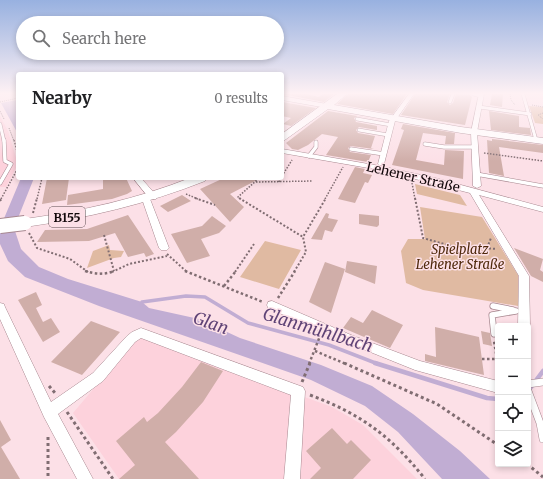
<!DOCTYPE html>
<meta charset="utf-8">
<style>
body{margin:0;font-family:Merriweather,serif;background:#f6f6f6;color:#202124}
.controls{position:absolute;right:12px;bottom:12px;display:grid;overflow:hidden;border-radius:4px;box-shadow:0 2px 6px #0003}
.controls button{width:36px;height:36px;display:grid;place-items:center;padding:0;border:0;border-bottom:1px solid #e0e0e0;background:#fff;color:#202124;font:20px sans-serif}
.list{margin:0;padding:0;list-style:none}
h2{display:flex;justify-content:space-between;align-items:center;height:52px;margin:0;padding:0 16px;font-size:17px}
h2 small{font-size:13px;font-weight:400;color:#757577}
.icon{flex:none;width:22px;height:22px;fill:none;stroke:currentColor;stroke-width:2;stroke-linecap:round;stroke-linejoin:round}
.map{position:relative;flex:none;width:543px;height:479px;overflow:hidden}
.search{position:absolute;background:#fff;box-shadow:0 2px 6px #0003;left:16px;top:16px;width:268px;height:44px;display:flex;align-items:center;gap:10px;box-sizing:border-box;padding:0 14px;border-radius:22px;color:#757577;font-size:15px}
.panel{position:absolute;background:#fff;box-shadow:0 2px 6px #0003;left:16px;top:72px;width:268px;height:108px;border-radius:4px}
.map>svg:first-child{display:block}
.built{fill:#fdd2dc}
.green{fill:#e0baa2}
.water{fill:#c1add3}
.lines{fill:none;stroke-linecap:round;stroke-linejoin:round}
.stream-far1{stroke:#c1add3;stroke-width:3.5}
.stream{stroke:#c1add3;stroke-width:4.5}
.building{fill:#d0aea9}
.lane-far3-casing{stroke:#a88890;stroke-width:4}
.lane-far2-casing{stroke:#a88890;stroke-width:4.5}
.lane-far1-casing{stroke:#a88890;stroke-width:7}
.lane-casing{stroke:#a88890;stroke-width:8}
.street-casing{stroke:#a88890;stroke-width:1}
.primary-casing{stroke:#a88890;stroke-width:1}
.path-far4{stroke:#806d72;stroke-width:1;stroke-dasharray:1 1;stroke-linecap:butt}
.path-far3{stroke:#806d72;stroke-width:1.5;stroke-dasharray:1.5 1.5;stroke-linecap:butt}
.path-far2{stroke:#806d72;stroke-width:2;stroke-dasharray:2 2;stroke-linecap:butt}
.path-far1{stroke:#806d72;stroke-width:2.5;stroke-dasharray:2.5 2.5;stroke-linecap:butt}
.path{stroke:#806d72;stroke-width:3;stroke-dasharray:3 3;stroke-linecap:butt}
.lane-far3{stroke:#fff;stroke-width:3}
.lane-far2{stroke:#fff;stroke-width:3.5}
.lane-far1{stroke:#fff;stroke-width:5.5}
.lane{stroke:#fff;stroke-width:7}
.street{fill:#fff;fill-rule:evenodd}
.primary{fill:#fff;fill-rule:evenodd}
.primary-bridge-casing{stroke:#a88890;stroke-width:16;stroke-linecap:butt}
.primary-bridge{stroke:#fff;stroke-width:14}
.labels{text-anchor:middle;dominant-baseline:central;stroke-width:3;stroke-linejoin:round;paint-order:stroke}
.shield{fill:#fce0e7;stroke:#59494d;stroke-width:1}
.shield-label{font-size:12px;font-weight:bold;fill:#13080b}
.street-label{font-size:13px;fill:#13080b;stroke:#fce0e7}
.park-label{font-size:13px;font-style:italic;fill:#4e280a;stroke:#fce0e7}
.near-water-label{font-size:17px;font-style:italic;fill:#5f4376;stroke:#fce0e7}
</style>
<div class="map">
<svg width="543" height="479" viewBox="0 0 543 479">
<rect width="100%" height="100%" fill="#fce0e7"/>
<path class="built" d="M0 116 8 131 18 164 6 187H0Z
M138 336 332 407 363 425 417 479H119L73 413Z"/>
<path class="green" d="M529 106 543 107V124L535 123Z
M415 184 460 195 467 206 417 194Z
M420 207 482 217 518 275V306L423 290 406 283 401 251 408 239H425Z
M265 241 301 250 279 289 240 277Z
M109 245 110 250 124 251 121 257 114 258 87 268 93 251Z"/>
<path class="water" d="M17 100 18 102V134L1 103Z
M21 178H34L14 228 21 249 39 267 68 279 142 302 149 308 199 319 240 338 321 365 372 386 413 414 460 451 490 479H442L398 432 365 406 311 380 99 306 25 277 8 261 0 244V228Z"/>
<g class="lines">
<path class="stream-far1" d="M141 305 142 302 186 296 205 297 248 323 329 345 378 364"/>
<path class="stream" d="M375 363 487 398 498 399
M528 391 543 371"/>
</g>
<path class="building" d="M282 94H307L319 97 322 94H334L324 102Z
M348 94H407L393 114 337 104Z
M415 94H450L447 102 450 105 453 103 456 94 470 95 472 97 465 125 401 115Z
M492 94H503L502 107 490 105Z
M282 102 316 108 291 126 283 124 291 118 282 116Z
M328 111 386 121 358 116 354 118 356 122 377 126V130L359 127 356 130 358 133 375 136 371 148 374 149 351 146 348 148 350 152 371 155 368 162 326 155 338 137 322 134 308 145 298 150 292 149 286 143Z
M489 111 519 116V127L530 128 531 135 491 130Z
M403 124 455 133 454 144H445L446 136 423 133 416 160 444 165 445 150 464 151 463 179 392 165 404 130 401 129Z
M492 139 543 145V153L499 147 504 176 489 173 487 140 492 141Z
M355 167 365 169 363 173 372 175 368 183 365 182 355 203 338 199Z
M47 178H69L66 200 42 204Z
M103 178H126L132 191 127 194 112 199 67 205 68 195 103 189Z
M224 178H261L230 194 244 207 230 222 200 189Z
M182 195 191 201 168 212 160 206Z
M326 213 329 214 328 218 338 220 332 232 325 230 322 240 311 239Z
M359 214 379 216V225L377 227 359 224Z
M128 215 154 254 146 257 144 253 128 257 115 233 89 241 37 242 45 230 87 229Z
M212 216 226 226 219 233 201 239 210 256 187 263 171 234 202 226Z
M514 248 543 259 540 270 543 272V282L531 276Z
M347 261 377 266 375 284 345 272Z
M325 262 345 269 331 313 309 302Z
M36 292 42 305 36 308 43 322 51 318 60 332 43 342 18 300Z
M372 310 403 325 390 348 343 328 351 317 363 323Z
M91 321 120 332 82 375 51 362Z
M435 327 479 337 484 375 425 361V354L436 357Z
M481 331 490 333 492 346 483 344Z
M201 362 223 371 203 402 176 432 165 442 199 479H119L135 465 116 441 144 417 147 422 158 413 182 387Z
M0 420 11 440 1 447 20 479H0Z
M332 428 347 444 351 440 371 460 353 479H310L321 468 306 451Z"/>
<g class="lines">
<g class="lane-far3-casing">
<path id="lane-far3" d="M473 94 481 96
M523 94 536 140
M450 102 453 94
M479 107 530 114
M357 119 391 125
M0 124 4 141
M359 130 388 135"/>
</g>
<g class="lane-far2-casing">
<path id="lane-far2" d="M425 144 444 147H475
M351 149 384 154
M309 156 316 147V142
M476 174 543 186
M0 183 11 164 5 161 4 140"/>
</g>
<g class="lane-far1-casing">
<path id="lane-far1" d="M493 306 513 310
M494 334 492 315 516 311"/>
</g>
<g class="lane-casing">
<path id="lane" d="M528 384 543 382
M528 391 540 423 543 439"/>
</g>
<g class="street-casing">
<path id="street" d="M409 94H414L395 121 384 164 383 165H379L378 164 389 121Z
M479 94H484L477 132 481 186 477 188 473 186 471 132Z
M282 96 327 104 330 106 327 108 282 100Z
M282 149 380 166 435 178 543 207V212L479 195 529 276 530 326 528 329V326H518L519 276 470 193 380 170 282 153Z
M133 178H141L156 195 157 197 156 199H150Z
M143 197H146L150 199 169 248 167 250H161L159 248 142 199Z
M272 301 351 335 420 361 498 381V393L415 370 343 341 268 308 267 305 268 302Z
M0 303 4 304 5 307 51 402 93 373 127 336 132 332 141 328 303 387 305 391 300 479H284L291 395 141 338 135 342 103 381 58 414 93 479H77L44 417 0 319Z"/>
</g>
<g class="primary-casing">
<path id="primary" d="M337 94H347L334 105 461 127 543 138V144L461 133 328 109 282 142V134Z
M190 178H207L205 181C147 204 87 218 25 227L20 226 18 223 20 220 25 219C82 211 137 199 190 178Z"/>
</g>
<path class="path-far4" d="M510 94 511 100 515 105
M0 102 18 98
M532 105 543 107
M0 111 4 119
M543 113 538 115 543 119
M9 128 14 141"/>
<path class="path-far3" d="M14 140 18 155
M484 153 543 161
M282 176 292 160
M256 182 313 181
M279 182 281 178
M412 183 415 199
M186 194 198 199
M1 199 18 168
M37 199 42 178
M241 199 238 197 257 180
M325 199 343 167"/>
<path class="path-far2" d="M195 198 215 205
M239 198 303 237
M415 198 423 238 451 246 497 249
M0 201 2 198
M33 213 37 198
M29 233 37 248 70 259 88 272
M104 235 114 271
M487 248 491 238
M167 254 187 272
M112 272 129 264 167 256
M235 272 254 244
M294 272 306 252 303 237 326 198"/>
<path class="path-far1" d="M85 271C95 274 105 275 114 271
M185 271 263 302
M224 286 236 271
M278 298 295 271
M315 351 346 364
M482 359H497L494 341
M309 364 320 336"/>
<path class="path" d="M344 363 437 404 498 445
M302 382 310 363
M49 386 55 393
M310 395C361 414 391 436 425 479
M67 412 113 479
M48 437V479
M527 464 543 477"/>
<use href="#lane-far3" class="lane-far3"/>
<use href="#lane-far2" class="lane-far2"/>
<use href="#lane-far1" class="lane-far1"/>
<use href="#lane" class="lane"/>
<use href="#street" class="street"/>
<use href="#primary" class="primary"/>
<g class="primary-bridge-casing">
<path id="primary-bridge" d="M0 226 25 223"/>
</g>
<use href="#primary-bridge" class="primary-bridge"/>
</g>
<linearGradient id="sky" x2="0" y2="1"><stop stop-color="#98b1e0"/><stop offset="0.58" stop-color="#fef1f4"/><stop offset="1" stop-color="#fef1f4" stop-opacity="0"/></linearGradient>
<rect width="543" height="161" fill="url(#sky)"/>
<g class="labels">
<rect class="shield" x="49" y="207" width="36" height="20" rx="3"/>
<g class="shield-label">
<text x="67" y="217">B155</text>
</g>
<g class="street-label">
<text transform="translate(413 177) rotate(13)">Lehener Straße</text>
</g>
<g class="park-label">
<text x="460" y="249">Spielplatz<tspan x="460" dy="15">Lehener Straße</tspan></text>
</g>
<g class="near-water-label">
<text transform="translate(211 323) rotate(19)">Glan</text>
<text transform="translate(318 330) rotate(17)">Glanmühlbach</text>
</g>
</g>
</svg>
<div class="controls">
<button>+</button>
<button>−</button>
<button><svg class="icon" aria-label="locate" viewBox="0 0 24 24"><circle cx="12" cy="12" r="6"/><path d="M12 2v4M12 18v4M2 12h4M18 12h4"/></svg></button>
<button><svg class="icon" aria-label="layers" viewBox="0 0 24 24"><path d="M12 4l9 5-9 5-9-5zM3 14l9 5 9-5"/></svg></button>
</div>
<div class="search"><svg class="icon" aria-label="search" viewBox="0 0 24 24"><circle cx="10" cy="10" r="6"/><path d="M15 15l6 6"/></svg>Search here</div>
<section class="panel">
<h2>Nearby<small>0 results</small></h2>
<ul class="list">
</ul>
</section>
</div>
